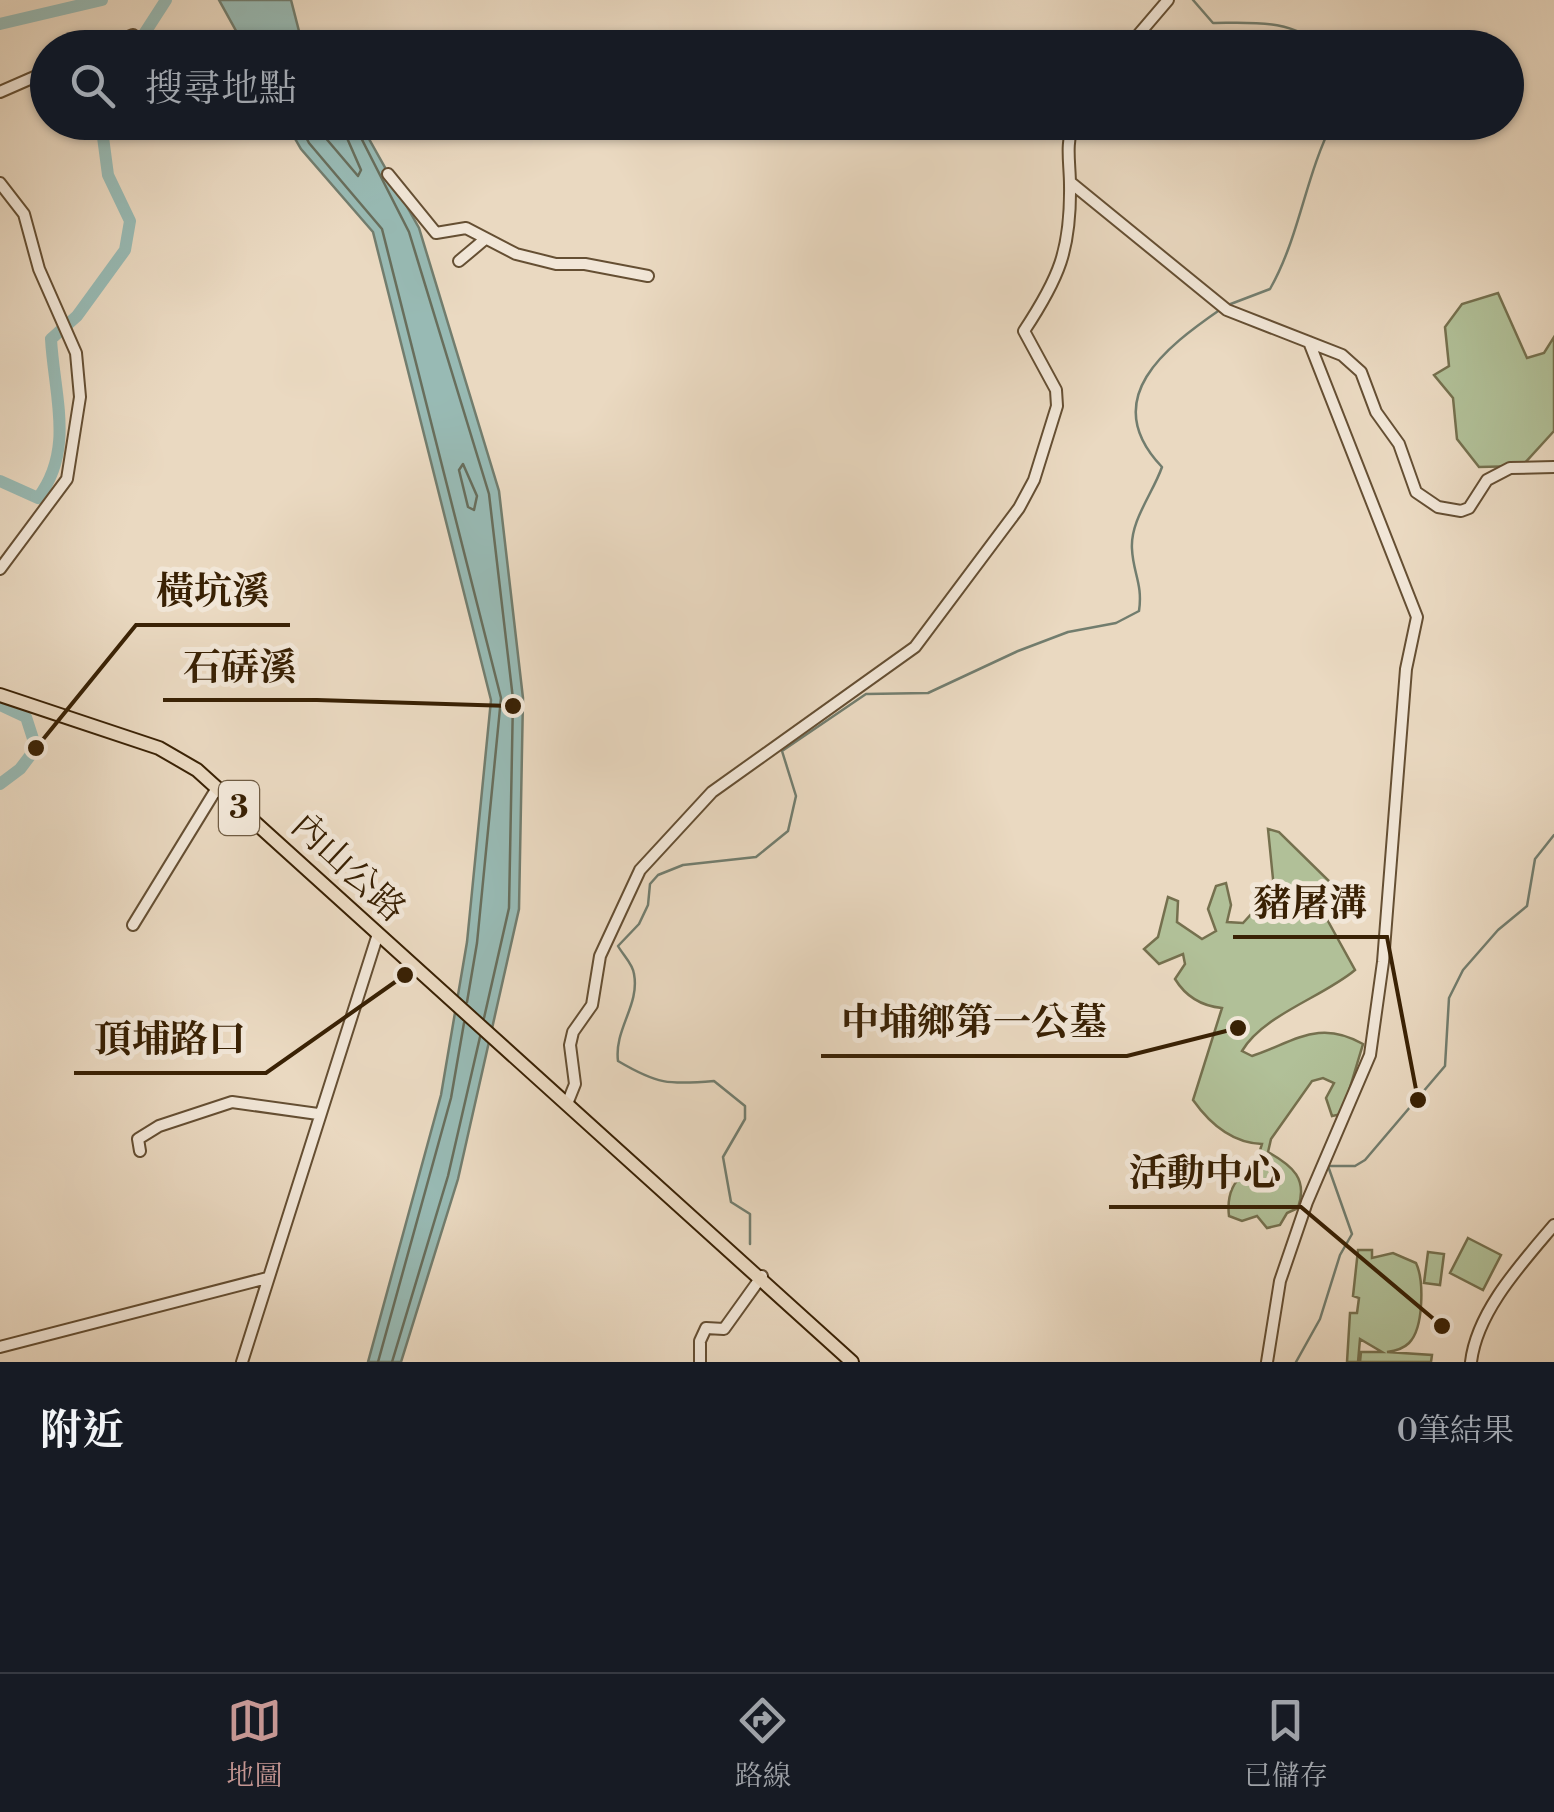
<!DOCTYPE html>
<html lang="zh-TW">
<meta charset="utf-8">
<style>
body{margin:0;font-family:"Libre Bodoni","Noto Serif TC",serif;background:#242831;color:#f1f3f6}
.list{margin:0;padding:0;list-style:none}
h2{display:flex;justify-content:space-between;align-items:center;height:130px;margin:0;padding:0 40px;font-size:42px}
h2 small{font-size:32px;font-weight:400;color:#9ea1a6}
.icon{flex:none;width:55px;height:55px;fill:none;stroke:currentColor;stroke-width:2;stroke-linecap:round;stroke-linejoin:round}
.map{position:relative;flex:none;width:1554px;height:1362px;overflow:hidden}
.search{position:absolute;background:#171b24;box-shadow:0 2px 8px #0004;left:30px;right:30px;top:30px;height:110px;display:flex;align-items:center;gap:25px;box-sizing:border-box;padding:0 35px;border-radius:55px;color:#9ea1a6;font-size:38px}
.sheet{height:310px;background:#171b24}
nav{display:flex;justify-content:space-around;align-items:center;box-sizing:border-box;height:140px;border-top:2px solid #363941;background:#171b24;font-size:28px;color:#9ea1a6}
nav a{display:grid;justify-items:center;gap:5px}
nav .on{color:#c59692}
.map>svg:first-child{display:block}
.green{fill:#b1c098;stroke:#75704e;stroke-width:2.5}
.water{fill:#98bab4;stroke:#727d6e;stroke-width:2.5}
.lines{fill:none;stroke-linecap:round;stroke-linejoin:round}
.shore{stroke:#686e5c;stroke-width:2.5}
.stream{stroke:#727d6e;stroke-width:2.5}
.river{stroke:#98bab4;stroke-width:12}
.minor-casing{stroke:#654f33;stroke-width:14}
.major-casing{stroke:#392104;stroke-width:16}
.minor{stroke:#f1e6d7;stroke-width:10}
.major{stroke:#ead9c1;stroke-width:12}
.labels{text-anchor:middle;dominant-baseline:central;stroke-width:10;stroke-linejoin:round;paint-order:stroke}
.shield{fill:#f1e6d7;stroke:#705c43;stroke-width:2.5}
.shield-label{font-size:32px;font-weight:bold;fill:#392104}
.street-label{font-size:35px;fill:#392104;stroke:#f1e6d7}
.leader{fill:none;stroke:#392104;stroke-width:4}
.callout-dot{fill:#392104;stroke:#f1e6d7;stroke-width:4}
.callout-label{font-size:38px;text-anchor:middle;font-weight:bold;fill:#392104;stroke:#f1e6d7;stroke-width:10;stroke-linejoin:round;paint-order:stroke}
</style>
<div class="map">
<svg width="1554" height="1362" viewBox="0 0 1554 1362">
<rect width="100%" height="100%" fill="#ead9c1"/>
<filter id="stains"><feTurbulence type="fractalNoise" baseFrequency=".002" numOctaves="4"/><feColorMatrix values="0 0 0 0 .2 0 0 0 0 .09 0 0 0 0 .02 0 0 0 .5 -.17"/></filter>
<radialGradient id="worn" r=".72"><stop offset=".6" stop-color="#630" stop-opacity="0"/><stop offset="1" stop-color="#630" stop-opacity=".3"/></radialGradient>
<path class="green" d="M1498 293 1527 358 1544 353 1554 337V431L1522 466 1479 467 1457 439 1453 398 1434 375 1449 366 1445 327 1462 304Z
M1268 829 1279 832 1331 883 1313 894 1355 970C1323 997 1263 1015 1242 1051L1252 1056C1296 1041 1319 1019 1363 1044L1342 1114 1332 1116 1326 1098 1334 1083 1323 1078 1312 1081 1271 1139 1268 1152C1293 1166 1308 1179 1298 1208L1287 1213 1280 1225 1267 1228 1257 1216 1242 1221 1229 1216C1224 1174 1256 1173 1262 1144 1232 1143 1210 1124 1193 1100L1222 1008C1201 1006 1186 997 1175 979L1185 964 1183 954 1159 964 1144 949 1158 937 1168 897 1178 901 1177 922 1202 939 1216 931 1208 909 1216 886 1226 883 1231 905 1227 922 1243 923 1274 889Z
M1468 1238 1501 1255 1483 1290 1450 1273Z
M1358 1250H1372V1258L1393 1253 1416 1263C1424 1280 1424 1328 1409 1343 1403 1349 1395 1351 1387 1352L1432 1355 1431 1362H1360L1361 1352H1382L1360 1339 1358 1362H1347L1350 1313H1357L1359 1298 1353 1296Z
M1428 1252 1444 1254 1440 1285 1424 1283Z"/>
<path class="water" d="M219 0H291L299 31 310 47H245Z
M286 123H360L419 228 499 491 523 698 519 909 458 1179 401 1362H368L441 1095 467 942 491 700 373 232 301 149Z"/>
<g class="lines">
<path class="shore" d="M298 122 309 143 382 229 501 698 477 943 467 1002
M312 122 358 176 361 170 340 122
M353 122 409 232 489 494 513 699 509 908 484 1018
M463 464 477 496 474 510 468 507 459 470Z
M378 1362 451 1098 464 1023
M392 1362 448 1176 480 1037"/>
<path class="stream" d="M1193 0 1213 23C1247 23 1296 18 1319 48
M1228 305 1270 289C1300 236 1305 176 1333 122
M750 1244V1214L731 1202 723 1157 745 1119V1106L714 1081C668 1085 657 1084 618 1061 614 1029 640 1005 634 974 633 964 623 955 618 946L639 924 648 905 650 884 658 875 683 865 756 857 788 831 796 796 782 751 866 694 928 693 1018 651 1068 632 1116 623 1139 611C1143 584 1133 573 1132 549 1130 521 1153 493 1162 467 1097 399 1166 347 1221 309
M1296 1362 1320 1319 1340 1255 1352 1234 1328 1166H1355L1365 1160 1445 1066 1449 998 1463 970 1498 930 1527 906 1535 859 1554 835"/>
<path class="river" d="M0 24 102 0
M135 48 166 0
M0 481 38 498C75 449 54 395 51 339L77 316 125 250 130 221 108 175 101 122
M0 705 26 717 36 748 20 769 0 784"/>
<g class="minor-casing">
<path id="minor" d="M102 48 133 35
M1127 48 1168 0
M0 92 48 71
M388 174 436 233 466 228 516 254 556 264H585L648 276
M1070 182 1227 310 1342 355 1361 372 1376 412 1399 444 1416 492 1438 507 1461 511 1469 508 1487 480 1510 468 1554 467
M0 183 24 214 39 269 76 353 80 397 67 479 0 569
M459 261 484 240
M133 925 217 788
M567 1104 575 1084 570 1045 573 1032 592 1005 600 956 640 870 712 792 915 647 1019 508 1034 480 1057 406 1056 390 1024 331C1059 278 1071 250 1070 185 1070 163 1065 144 1074 122
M140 1151 138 1139 159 1126 232 1102 318 1114
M0 1347 267 1278
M242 1362 377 937
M700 1362V1341L706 1328 724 1329 762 1276
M1267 1362 1280 1281 1307 1202 1370 1055 1383 962 1406 669 1417 617 1309 342
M1471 1362C1477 1311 1522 1263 1554 1225"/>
</g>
<g class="major-casing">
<path id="major" d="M0 695 159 748 197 770 852 1362"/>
</g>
<use href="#minor" class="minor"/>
<use href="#major" class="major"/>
</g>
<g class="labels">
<rect class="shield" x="219" y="781" width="40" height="54" rx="8"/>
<g class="shield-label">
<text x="239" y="808">3</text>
</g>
<g class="street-label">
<text transform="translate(348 868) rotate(43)">內山公路</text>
</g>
</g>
<path class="leader" d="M36 748L136 625H290M513 706L317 700H163M1418 1100L1387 937H1233M1238 1028L1127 1056H821M405 975L266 1073H74M1442 1326L1301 1207H1109"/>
<g class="callout-dot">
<circle cx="36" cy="748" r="10"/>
<circle cx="513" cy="706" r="10"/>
<circle cx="1418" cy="1100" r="10"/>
<circle cx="1238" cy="1028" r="10"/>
<circle cx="405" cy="975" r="10"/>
<circle cx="1442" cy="1326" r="10"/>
</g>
<g class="callout-label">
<text x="213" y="604">橫坑溪</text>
<text x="240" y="680">石硦溪</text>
<text x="1310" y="916">豬屠溝</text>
<text x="974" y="1035">中埔鄉第一公墓</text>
<text x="170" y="1052">頂埔路口</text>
<text x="1205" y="1186">活動中心</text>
</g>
<rect width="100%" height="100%" filter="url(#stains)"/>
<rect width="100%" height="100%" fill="url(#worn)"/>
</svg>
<div class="search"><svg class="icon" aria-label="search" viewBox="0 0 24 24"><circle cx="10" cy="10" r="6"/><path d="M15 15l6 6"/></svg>搜尋地點</div>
</div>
<section class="sheet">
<h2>附近<small>0筆結果</small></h2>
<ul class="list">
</ul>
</section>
<nav>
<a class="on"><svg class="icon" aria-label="map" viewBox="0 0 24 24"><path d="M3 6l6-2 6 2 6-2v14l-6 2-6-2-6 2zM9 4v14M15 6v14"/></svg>地圖</a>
<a><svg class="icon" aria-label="directions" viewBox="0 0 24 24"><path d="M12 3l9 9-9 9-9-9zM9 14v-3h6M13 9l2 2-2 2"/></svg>路線</a>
<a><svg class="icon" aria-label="saved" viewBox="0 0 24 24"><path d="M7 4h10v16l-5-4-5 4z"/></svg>已儲存</a>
</nav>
